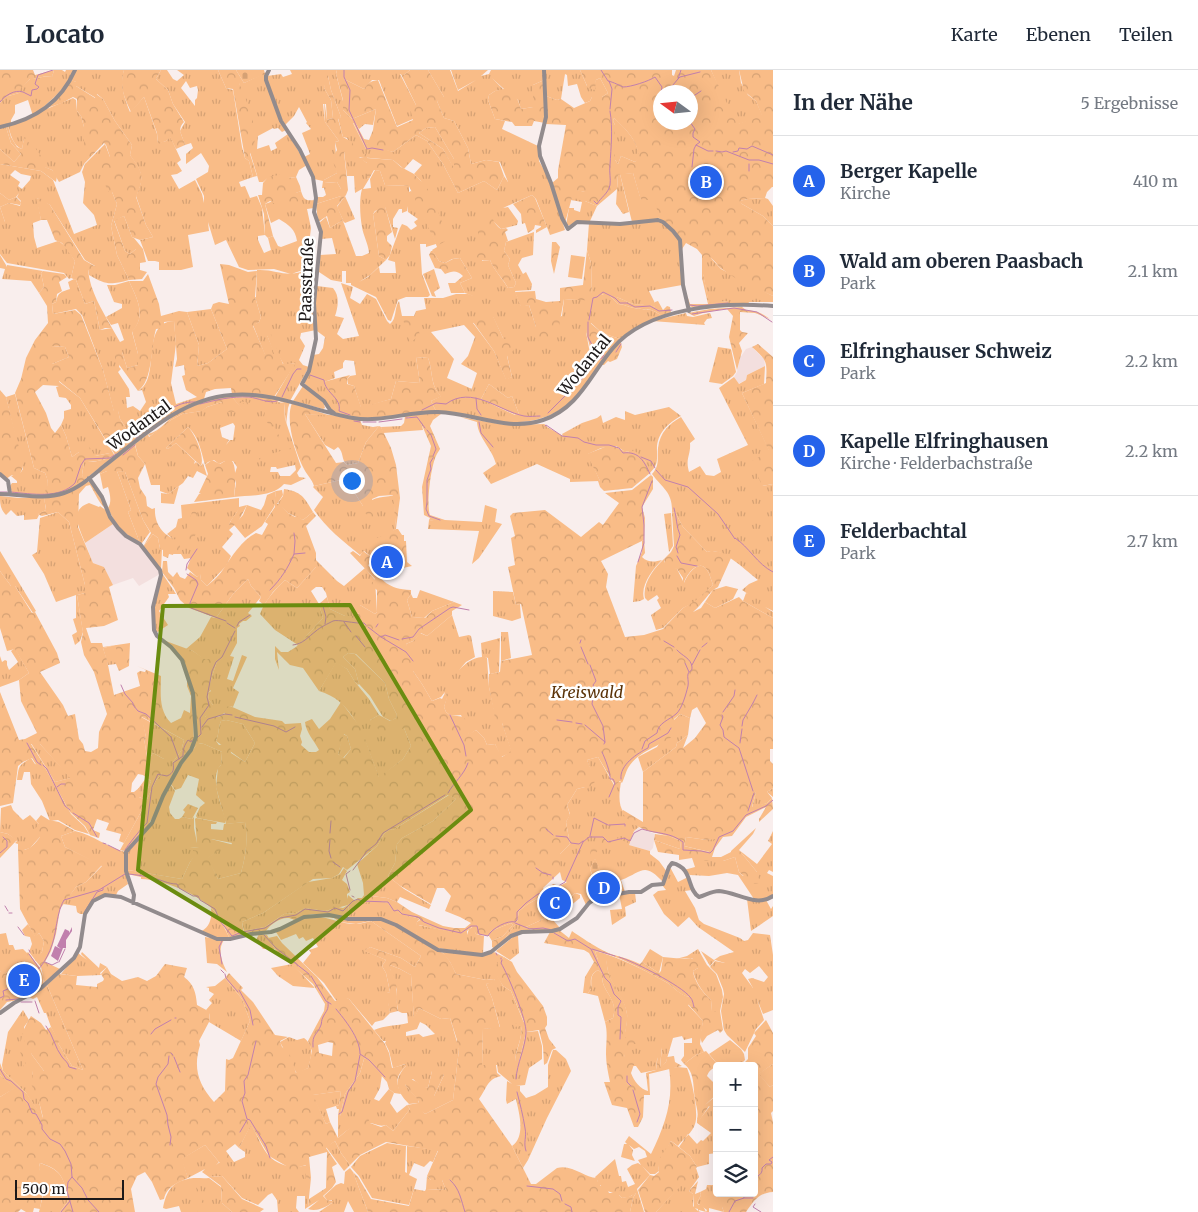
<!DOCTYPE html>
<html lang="de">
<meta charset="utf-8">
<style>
body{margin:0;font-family:Merriweather,serif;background:#f2f2f3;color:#1f2937}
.controls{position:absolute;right:15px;bottom:15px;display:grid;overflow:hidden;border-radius:5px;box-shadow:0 5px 20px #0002}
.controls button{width:45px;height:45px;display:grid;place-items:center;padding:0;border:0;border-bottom:1px solid #e0e1e3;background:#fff;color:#1f2937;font:25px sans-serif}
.compass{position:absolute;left:653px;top:15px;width:45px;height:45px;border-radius:50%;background:#fff;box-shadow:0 5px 20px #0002;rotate:285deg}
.scale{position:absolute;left:15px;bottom:12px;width:109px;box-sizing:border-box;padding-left:5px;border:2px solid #1d1919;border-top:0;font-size:14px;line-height:18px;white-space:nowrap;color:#1d1919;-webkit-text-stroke:4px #fff;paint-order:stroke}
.you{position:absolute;left:351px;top:410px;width:18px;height:18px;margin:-12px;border:4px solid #fff;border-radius:50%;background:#1a73e8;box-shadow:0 0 0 8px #1a73e833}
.badge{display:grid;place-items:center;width:32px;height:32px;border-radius:50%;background:#2563eb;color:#fff;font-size:16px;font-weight:700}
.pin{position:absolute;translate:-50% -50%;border:2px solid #fff;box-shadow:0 1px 5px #0006}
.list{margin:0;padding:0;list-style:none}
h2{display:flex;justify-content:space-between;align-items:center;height:65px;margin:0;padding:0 20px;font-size:21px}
h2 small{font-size:16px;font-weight:400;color:#747a83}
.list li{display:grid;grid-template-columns:32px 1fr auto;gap:15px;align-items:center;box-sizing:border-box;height:90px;padding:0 20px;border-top:1px solid #e0e1e3}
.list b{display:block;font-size:19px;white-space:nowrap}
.list p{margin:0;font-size:16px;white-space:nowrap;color:#747a83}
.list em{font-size:16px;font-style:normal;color:#747a83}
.icon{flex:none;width:28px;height:28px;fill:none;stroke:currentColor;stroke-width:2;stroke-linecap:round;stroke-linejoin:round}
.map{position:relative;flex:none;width:773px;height:1142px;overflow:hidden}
header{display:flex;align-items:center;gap:30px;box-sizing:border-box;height:70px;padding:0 25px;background:#fff;border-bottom:1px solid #e0e1e3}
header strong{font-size:24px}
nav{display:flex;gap:28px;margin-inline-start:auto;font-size:18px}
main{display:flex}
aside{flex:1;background:#fff}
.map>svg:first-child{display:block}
.built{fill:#f3dfde}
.grass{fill:url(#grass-tufts);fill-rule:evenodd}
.forest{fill:url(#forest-crowns);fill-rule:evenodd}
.cemetery{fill:url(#cemetery-stones)}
.garden{fill:#f9bc87}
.water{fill:#c180ad}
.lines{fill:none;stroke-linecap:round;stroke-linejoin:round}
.stream{stroke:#c180ad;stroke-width:1}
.secondary{stroke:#928b8d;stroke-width:4}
.marked{fill:#6b8c10;fill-opacity:0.2;stroke:#6b8c10;stroke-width:4;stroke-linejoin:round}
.labels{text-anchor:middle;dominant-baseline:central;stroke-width:5;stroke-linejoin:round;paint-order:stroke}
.street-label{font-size:16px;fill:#1d1919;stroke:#fff}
.park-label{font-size:16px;font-style:italic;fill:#5b3308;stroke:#fff}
</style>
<header>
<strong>Locato</strong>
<nav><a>Karte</a><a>Ebenen</a><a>Teilen</a></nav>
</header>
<main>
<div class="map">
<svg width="773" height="1142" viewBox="0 0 773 1142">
<defs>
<pattern id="grass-tufts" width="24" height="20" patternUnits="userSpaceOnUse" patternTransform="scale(1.25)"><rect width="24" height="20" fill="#f9bc87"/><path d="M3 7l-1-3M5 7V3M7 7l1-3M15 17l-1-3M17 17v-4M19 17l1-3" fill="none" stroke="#d5a174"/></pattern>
<pattern id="forest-crowns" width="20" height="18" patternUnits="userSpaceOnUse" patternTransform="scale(1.25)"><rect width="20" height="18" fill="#f9bc87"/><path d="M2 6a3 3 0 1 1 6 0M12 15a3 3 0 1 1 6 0" fill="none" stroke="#d5a174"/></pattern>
<pattern id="cemetery-stones" width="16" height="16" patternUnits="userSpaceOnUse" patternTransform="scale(1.25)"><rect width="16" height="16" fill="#f9bc87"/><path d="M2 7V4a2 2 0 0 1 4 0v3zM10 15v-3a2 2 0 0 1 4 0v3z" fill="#d5a174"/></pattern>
</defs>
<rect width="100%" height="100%" fill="#f9eeed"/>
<path class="built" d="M752 277 764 289 765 296 747 305 746 310 738 314 734 307 737 302 740 288 746 279Z
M113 454 138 474 157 497 160 504 139 516 133 508 113 515 104 497 93 493 85 473Z
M639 758 655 764 653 778 650 781 629 775 634 761Z"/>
<path class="grass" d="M54 0H62L65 2 66 0H75C65 20 49 32 33 46L28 30 15 35V43L11 50V53L0 56V33L5 27 19 23 20 18 30 9C39 9 42 5 52 7Z
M76 0H124C120 16 124 27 130 42L144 27 157 64 158 73 166 71 170 66 181 90 177 93 182 101 177 104 171 105 179 119 195 110 202 124 204 133V126L196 109 208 102 209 96 201 83 186 94V84L193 78 191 73 185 75 180 61 185 52 173 34 168 20 156 9 161 0H167L173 9 177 11 184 5 177 0H218L226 18 233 20 242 77 245 88 249 91 253 107 239 112 241 117 245 116 250 128 257 126 262 138 265 165 258 166V170L264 183 271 180 268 168 273 166 278 176 281 177 297 171C295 159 289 155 279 149L271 153 265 134 301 121C304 130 305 131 315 130L314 138 307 139 311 158 306 199 291 204 274 199 248 200 239 197 226 170 215 175 208 152 209 161 188 165 193 197 181 200H159V192L155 191H148L140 170 153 167 146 155 136 126C145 106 142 102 130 85L132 75 115 51 103 29 97 24 96 28 76 16V12L71 10ZM186 11 190 18 197 16 198 20 197 28 195 30V36L181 18Z
M290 0H337L336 4 343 31V40L352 49 376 39 373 55 365 54 359 59 356 54 353 53 366 79V73H367L393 82 416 65 427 71 443 94 458 123 484 111 497 120 504 106 508 112 500 92 486 90 471 94 468 78 454 51 444 48 437 31 444 27 428 0H450L458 21 476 10 458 20 451 0H488L481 6 489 4 491 0H544V10L533 15V37L521 39 518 30 492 8 504 20 495 21 489 25 488 30 495 49 505 51 502 59 538 76 539 91 548 107 565 160 550 165 536 129 532 125 503 138 508 137 518 151 517 155 501 159 493 151 482 177V191L490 190C494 200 502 208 508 218L514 217 516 213 508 195 510 189 504 181 506 172 534 162 533 185 522 188 518 195 523 204 526 202 532 214 531 220 515 221 521 236 529 235 536 257 562 246 564 229 582 230 604 224H592L591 193 587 180 589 153C614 155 638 150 663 152L679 170 682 215 649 221 655 233V237L647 234C631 238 622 226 610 226L618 234C624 234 628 237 634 238 647 241 648 236 662 246L627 263 620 269 602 263 591 253 586 262 591 289 603 288C595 300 585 319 574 329 533 367 485 349 436 341L431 331 441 326C430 316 433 300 428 288L416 287 420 313 396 311 391 329 361 338 354 316 348 314 347 309 350 306 356 305 354 291 345 290 343 293V298L334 302 335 308 324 312 338 330V341L342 345 334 342 304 313 313 285 319 284 323 278 325 267 317 261 315 233 317 216 333 218C340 226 338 237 335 246L344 248 337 264 343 269 359 266 341 213 353 217 350 228 360 234 367 224 376 229 387 251 390 254C397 249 394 238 399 231L402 246H414L416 241 426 239 424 228H443L456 224H468L476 227 465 223 460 213 472 208 460 188 452 189 445 193 439 191 432 180 437 177 436 174 426 177V174H420L422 204 430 225 428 227H406L398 230 391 251 388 250 376 227 351 215V213H346V201H342V212L331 210 319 202 320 185 336 184 332 168 321 169 319 153 326 147 330 158 343 150 337 137 345 126 355 149 345 153 343 151 356 186H362L369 183C368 173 363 165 362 157 360 146 359 129 362 119L355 123 354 106H347L344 81 354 82 347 68 343 67 338 48 341 47 331 20 328 6 324 18 331 30 333 48 327 50 326 34H323L325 52 339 71 335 72 337 103 324 110 325 113 337 112 341 119V126L316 134V127H323L326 125 324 118H322L323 111 314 109 304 87 310 84 302 63 311 59 306 53 307 52 299 37 294 46 284 56 269 19 267 6 281 4 283 7 292 4ZM359 87 393 90 404 99 413 89 422 95 414 104 421 111 437 175 413 122 411 121 409 122V116L385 115 380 101 375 100 370 109 371 118 363 119 369 109 367 108V93ZM407 136 408 142 418 149 414 152 417 156 411 160 407 156 402 154 400 158 388 190 395 192 396 203H380L379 197 368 207 359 212 370 205 386 190 379 186 373 144 375 141 385 137 395 169 398 158 393 157V149L399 139H402V143L407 141ZM493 247 503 268 512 307 506 309 494 281 473 253ZM464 255 475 267 468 286 461 294 477 303 471 321 472 319 447 308 454 289 431 262ZM489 314 508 328 512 326 519 344 515 345 481 329Z
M344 0H410L404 5 400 4 416 35 413 49 397 56 379 10H372L364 19 344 9Z
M545 0H580L587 16H594L596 10 600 8 608 23 602 27H592L590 31 585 33 581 27 577 14 568 16 567 5 565 4 561 29 557 30 546 26Z
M711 0H739L741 13 748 25 756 31 763 47 735 55Z
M267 2 265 5 286 60 282 62 278 58 274 59 273 58 258 66 257 79 269 75 271 81 277 78 275 73 288 64 307 95 299 100 296 107 289 108 269 107 263 112H259L250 82 239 13H244Z
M73 28 76 30 77 41 81 46 84 57V94L80 102 59 112 52 100 44 97 24 69 22 79C13 76 11 65 8 56L6 57 11 73 21 84 14 92 0 79V57L31 48 44 40Z
M614 48C627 60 637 70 640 88L635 92 621 86 618 94 615 90V55L613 51Z
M435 57 454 89V99L443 79 419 63 426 58Z
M105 74 110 87 112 122 117 134 111 156 117 185 129 210C110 215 106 215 89 205L88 199 95 196 85 190 50 135 37 128 41 150 33 153 34 167 37 178 58 171C66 175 70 183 75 191L71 208 69 209 64 203 7 193 0 184V152H5L0 137 9 133 20 136 21 131 17 127 19 123 16 127 9 130 0 123V94L41 101 53 110 74 164 97 155 94 145 83 133 85 112 82 102 85 94ZM15 100 21 104 31 106 30 110 22 119 18 116 20 112 10 105Z
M620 104 629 142 623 144 616 134 618 105Z
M573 119 585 122V131L597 136 590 151H583L567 156 566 155 569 138H574V140L580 142 582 132 571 130Z
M765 128 768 129 773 136V156L763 146 742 134 739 131 748 129Z
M124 146 132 167 134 168 143 179H136L130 184 125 181 114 150Z
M0 185 6 195V197L7 195 43 201 41 203 44 217 39 223 31 211 2 209 5 199 0 198Z
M708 185 721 199 773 226V232H749L748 234 729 235 727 231 709 234 703 204 702 186Z
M434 199 440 218 434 222 436 227 432 226 423 204Z
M257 200C277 199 285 208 304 201L306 208 305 215 315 217 316 260 301 263 300 268 305 276 299 290 303 295 309 297 290 331 275 327 295 293 284 295 267 265 275 284 265 285 253 255 259 252 261 247 255 227H256Z
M74 209 76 210 85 234 94 231 100 260 112 258 120 272 124 270 118 253 111 255 106 247 122 238V234L114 232 107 215H115L129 211C137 229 147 245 132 262L138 284V295L127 298 122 282 119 297 121 299 118 302 129 319 130 327H126L127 338 133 336 140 341 146 332 142 320 138 321C162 309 139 252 174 251L176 274 171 313 176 334 197 327V332L149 360 147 356V358L133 369 120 349 118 341 114 342 103 300 82 245 76 239 53 244 52 234 56 232C58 222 61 222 70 219L68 212Z
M211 239 227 279 208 293 197 296 199 275 187 242Z
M686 243 687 246 693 247 710 243 712 248 707 249 704 253 705 255 652 251Z
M52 276 65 277 69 287 52 294Z
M718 277 731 279 736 302 733 306 722 314 709 312Z
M765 296 764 314 742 323 770 382 762 416 773 414V541L765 537 773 542V548L743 531 746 523 748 524 742 520 749 514 758 510C746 501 722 476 707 482L683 457 675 442 672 443C673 422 663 419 652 404 660 395 657 389 658 378 660 362 669 354 681 347L695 369 690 373C691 385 685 388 689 402L700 396 706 405 714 406 721 402 717 389 748 375 719 318 734 307 739 314 746 310 747 305Z
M58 311 80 328 115 386 84 410 82 405 84 392H93L106 389 110 383 95 386 79 382 72 387 66 366 61 355 64 348V341L71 339V335L66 328 59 327 56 317 59 316Z
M303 316 323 331 325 338 323 339 293 331Z
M15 324 34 398 45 403C49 412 49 417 44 425L12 423 10 416 12 413H17V411L11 406 21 402 23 399 6 327Z
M247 327 284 333 285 349 301 397 297 403 299 407 306 408 291 415 284 414C273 427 250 425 234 427L236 413 234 406 237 397 233 391H225L219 394 214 390 208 392 205 395C201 381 199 367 188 357L166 378 168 379 176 373 195 391 194 394 196 392 201 396 203 393 207 406 197 401 193 408 188 406 183 413 168 424 160 421V415H151L145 394 138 386 135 374 148 364 149 367 171 350 182 344 201 341 207 337 222 332 235 342H244L233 328ZM233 353 235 356 233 370H230L226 375 229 370 222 367 220 358ZM295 395 296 400 290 406H280L278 402H270L271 397H276L277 399Z
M669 337 681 346C668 353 656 364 657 381 657 391 658 395 650 403L645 391 633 381H624L616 376 601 378 588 384 600 411 570 412V409L537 394 491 414 483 403 496 394C492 378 478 368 477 352L460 347 506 355 544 354 546 355 547 357 563 366 562 364 582 353 597 348 601 345 603 353 616 347 625 350V341L635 345Z
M305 344 331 345 360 350 362 355 373 357 379 356 366 372 358 393 347 395C341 390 344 382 338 377L334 380 325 375Z
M407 346 408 348 416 346 421 352 423 360 383 363 381 357 401 356 404 353 405 347Z
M117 401 125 402 143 450 150 462 142 473H140L128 442 131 440Z
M349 405 347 411 363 436C377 425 379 429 394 425L396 459 390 463 380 481 386 487 382 492 387 498H386L380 496 381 495 364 481 360 485C344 472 326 458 314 440L323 427 313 417 314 416 341 410Z
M284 419C302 422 304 427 313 442L303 450 288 443 278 433 283 426Z
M276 421 274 437 262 456 245 468 234 455 243 445 247 435 261 440 264 435 267 425Z
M0 426 19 428 44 427 46 440 38 444 39 445 37 449 24 450V445L17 446 11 440 6 445C0 439 0 433 0 426Z
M239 428V439L230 452 229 460 233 464 222 477 231 486 226 496 207 516 201 510 200 504 197 507 187 498 191 488 184 489 181 484H173V469L167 464 176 457 178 449 182 448 181 435Z
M485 435 497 439 495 452 502 454 479 488 472 494 479 461 428 459 429 450 445 452V450L482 452Z
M58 442 69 452 85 515V523L77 525 83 562 80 571 75 575 72 565 77 562 73 549 76 548V525L56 532 44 504 32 485 37 482 40 448Z
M671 443 673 476 669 482 664 444Z
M153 464 158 468 160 479H162L161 499 143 477Z
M644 470 645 483 642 487C648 493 655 492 662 490 653 499 640 515 644 529L640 531 633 532 636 496 642 482V471Z
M0 481 36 541 33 543 15 516H11L0 501Z
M664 489V492L677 499 684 513C687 505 699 488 707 500 710 504 711 510 713 515L695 532 683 538 663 558 656 560 651 545 661 538 657 530 659 528 657 525 648 531 645 528C642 514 654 498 664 489Z
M316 490 337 511 344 516 365 498 375 510 377 542 375 544 360 535 359 543 356 546H345L330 539 326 523 322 517H316L311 521 319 534 323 548 298 575 275 560 260 544C265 530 275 520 285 510L297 518 316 497Z
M162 503 176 524H168L169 527 159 541 168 555 156 563 154 540Z
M248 509 251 516 261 527 248 543 252 546 246 551H243L239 554 240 556 237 558V573L230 586 234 587 227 609 233 611 242 585 247 587 233 618 239 622 233 637 230 636C222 648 218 647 205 647L213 635 209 630 208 623 211 621 210 613 217 591H206L193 581 186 579 200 567 211 547 216 548 233 524Z
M726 516 738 519 733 529 715 538 705 532 713 520Z
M420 520 454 532 432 541 424 548 412 547 407 530 411 524 413 528H417Z
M493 521 513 522 516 535 520 534 521 548 512 551 493 546Z
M452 545 459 567 469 565 471 566 475 587 466 592 459 600C466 593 472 588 482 587L481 573 500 568 499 602 490 604 488 588 485 587 487 588 489 617 497 653H502L512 682 501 687 495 674 487 675 484 668 476 660 469 665 461 645 451 646 446 642 444 637 448 623 444 625 445 622 441 627 432 631 422 614 413 601 406 574 413 571 420 563 427 566Z
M501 562H508L511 588 501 591Z
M116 575V594L108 595 103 578Z
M15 578 29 603 19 610 0 617V586L2 592 5 590 7 591V595L9 600 18 592 11 581Z
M348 583 355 584 385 613 389 629 397 645 396 648 391 651 383 647 370 626 359 614 355 599 343 587Z
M336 592 347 599 355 612 369 629 379 645 370 650 388 657 404 658 411 676 403 689 379 708C367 676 356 631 319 621Z
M680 644 690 648 688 665 677 673 676 677 643 702 638 687 657 677 674 650Z
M141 647 184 670 181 681 173 692 174 697 171 703 173 707 152 751 125 781 120 780 141 742 156 710 161 705 164 689 153 683 150 688 147 687 144 668 146 667Z
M226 650 243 654 255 673 245 692 216 671C219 664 218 658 221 651Z
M343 664 347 666 351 679 343 688 338 684Z
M31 673 40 674 71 708 55 712Z
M198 673 204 674 222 682 221 695C209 707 221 734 225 748V753L197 748 196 746 200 737 205 733 196 725 199 709 188 705 181 718 175 720 171 714 178 700Z
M598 687 614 715 618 712H621C617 736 620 743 639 757L634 761 629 775 650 781V784L659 791 667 802 663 812C644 791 642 802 621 810L625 822 610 824 595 789 590 799 593 808 590 811 597 826 586 835 581 824 575 823 552 845 526 857 531 860 504 870 517 852 519 841 528 834 567 812 562 810 560 802V784L570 774 566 752 570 744 567 735 577 719 585 717 591 701 587 690Z
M31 688 35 694 44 696 71 744 84 756 89 764 75 760 58 750 50 751 42 731 31 714 30 702H24L22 710H17C19 695 18 696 31 688Z
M146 708 151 711 144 729 139 727 138 719Z
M171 715 175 721 169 737 170 743 175 749H179L182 747 192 749 194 747V758L197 773 190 777 199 778V781L190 792 182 809 128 800 127 783 142 766Z
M773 718V727L767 722 772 728 767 733 752 738 756 722H767Z
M449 725 456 729 433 751 402 768 397 774 395 793 388 806 404 819 431 835 429 839 400 827 397 832 387 828 364 825 363 813 357 794 377 776 384 764 390 759 393 760Z
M11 735 13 740 23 750 30 745 39 754 40 767 30 778 21 781 18 779V774L15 773 17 771 8 764 0 762 1 738Z
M245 752C248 770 246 785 241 803L218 809 207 788 222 778H230L232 773 211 769 210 759 223 760 224 754Z
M75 761C93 765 107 777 125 782V800L128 814 118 821 116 825 98 827 84 844H80L77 842 76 836 63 834 76 817 86 812 102 796 65 777 61 766Z
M773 761V802L769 800 767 803 773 806V825L767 829H754L738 805 727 803 709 806 690 805 684 800 695 797 693 791H723L735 787 739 802 743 806 757 802 739 780 757 794 772 774 768 771Z
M655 764 669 766 681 771 680 779 654 770Z
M686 767 707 770 716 768 710 782 684 776Z
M670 797 678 812 688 807 692 820 685 821 695 838 699 850 704 854 740 868 744 871 748 870 753 863 770 865 773 885V940L763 944 757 929 764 950 756 959 745 982 727 965 724 960 721 941 724 924 723 919 717 904 710 897 715 891 725 893 715 890 710 896 701 881 714 890 720 886 734 882 698 857 689 847 678 857 664 844 653 825 658 821 666 820 662 815ZM759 896 768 907 764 912 752 908 748 909 753 918 742 903 745 899 750 903Z
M344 798 347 801 342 810 347 814 350 822 347 824V829L348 825 355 831H381L388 833C395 845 408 845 420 849L417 852 416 864 418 855 467 865 469 859 473 857 476 864 484 866 483 884 437 878 377 848H349L348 832V835L325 841 305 838 296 843 284 844 265 857 244 861 242 852 263 843 308 812 332 808 340 804Z
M635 822 636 832 625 837 626 846 612 855 610 840 622 839 619 824Z
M747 829 766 830 771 839 773 836V846L751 861Z
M211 838 218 845 230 869 217 868 202 861C210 856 212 848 211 838Z
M314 847C328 846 340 854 355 854 360 854 366 852 371 851L421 886 415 897 401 888 370 877 365 881 386 890 382 896 386 903 390 922 387 923 390 943 383 950 375 952 372 956 349 929 344 928 337 931 335 929 324 913 303 893 311 883 309 880 318 877 313 868 306 871 303 867 299 869 296 864 281 870 276 862 302 848Z
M511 853 513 855 503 866 492 871 489 866 491 861Z
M28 854 35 866 39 863 44 871 42 882 36 891 29 882 32 874 30 867 25 866 22 860Z
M6 863 9 875H13L15 880 23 879 27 883 28 882 39 897 38 898 25 891 13 897 4 905 0 901V864Z
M259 864 267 865 275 879H263L256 870Z
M518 865 519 883 510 890 496 881 513 867Z
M205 867 224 870C217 880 222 892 227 902L217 894 207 893Z
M650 879 663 887 659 903 642 892Z
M698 879 707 895 716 904 722 920 723 927 720 941 712 942 711 930C703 923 695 911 693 901L698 898 692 888 676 889 687 886Z
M595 881C619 887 642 899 664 911 674 916 679 926 691 927V933L688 935 703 951 700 974 704 982 696 985 684 994 681 990 684 986V973H692V968L684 970 682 966 673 968 666 992 660 998 662 977 657 990 656 1000 641 1003 636 996H632C630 993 627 990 625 987 620 976 628 956 627 944 624 924 605 910 607 890H598Z
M82 882 99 898 100 893 107 897 100 903 101 905 77 906 61 904 78 883 87 890 81 884Z
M442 882 480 885 494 882 504 887 499 892 495 901 503 916 511 921 524 953 521 956C523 969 515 980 515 992H519L526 962 538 961 542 976V989L529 998 525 1015 516 1016H520V1021L526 1028 535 1025 548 1017V995L553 980H556L566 989 571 1001 547 1048 528 1090 523 1098 512 1076C526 1066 519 1043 516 1029L507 1034 506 1030 507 1011 512 1014 498 1002 497 995H482L483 959 500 957 492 928 486 914 495 911 494 909 486 910 456 904 450 892Z
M292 894 315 918 293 916 278 906 271 898Z
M390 895 400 899 411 905 414 948 419 938 441 949 450 948 459 979 453 1030 425 1044 421 1041 434 1026 444 1005 432 1001 428 1018 422 1017 413 1009 405 1015 419 1030 418 1033 409 1034C396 1021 393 1010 406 996L405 994 393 998 389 981 385 973 386 971H383L374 960C385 955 396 956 408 953L407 943H402L398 941 396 927 397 920 390 899ZM420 952 426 955 435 964 423 967 419 964 406 966V962L417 959Z
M598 900 602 903C602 907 602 912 604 916 610 928 617 933 613 948L605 952 598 926 585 923H588L591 919C592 911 589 905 598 900Z
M225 908 242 929 250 951 241 971 209 952 210 944 206 940 212 933 209 930 214 924 209 921V918L206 917 215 916Z
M47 915 83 1000 72 996 58 973V971L51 957 46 943H44L37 927 33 929 29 927Z
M23 940 29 950 24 957 32 985 44 1001H32L43 1049 26 1023 3 1001 2 995 8 962Z
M289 967 297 970 304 968C315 976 311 987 308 998L297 1004 280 972Z
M730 970 741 979 744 984 745 990 742 993 743 996H741L742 994 740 996H719L709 984Z
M366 988 382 1005 380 1018 374 1029 379 1031 389 1019 394 1023 390 1033 397 1043 407 1035 410 1039 393 1061 386 1055C379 1057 377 1054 370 1053 356 1052 347 1060 338 1068V1046H340L345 1024 360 1003 364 989Z
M773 994V1015L770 1017 758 1004Z
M678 997 687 998C692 1010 699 1043 695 1054 693 1062 683 1069 678 1076L671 1071 658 1097 659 1101 655 1104H650L642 1096 650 1105 637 1119 644 1142H630L633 1128 636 1123 629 1127 622 1128 619 1125C605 1120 603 1121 595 1107L615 1089 619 1106H621L622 1112 626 1111 628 1117 635 1114 627 1099 632 1095 638 1093 641 1095 638 1090 647 1087 645 1081 639 1077 634 1079 629 1075 633 1080 632 1085 635 1091 621 1087 624 1074H627L625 1072 629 1066 651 1084C665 1055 674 1031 669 998Z
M0 1005 15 1018 0 1027Z
M341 1021 339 1035 326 1039 330 1052 326 1054 312 1025Z
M710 1036 717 1043V1083L709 1084V1094L697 1097 690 1086 679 1077 688 1064 697 1074 701 1070 703 1071 711 1063 697 1053V1049L699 1050Z
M251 1054C256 1063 263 1080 269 1086 279 1096 294 1099 307 1095V1109L311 1108 308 1137 305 1139V1126H297L296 1138 299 1142H278L277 1130 272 1123 268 1125 258 1135 242 1128 222 1106 209 1107 202 1102 205 1099 188 1108 181 1089 205 1075 219 1092 216 1095 220 1092H234L245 1087V1082L239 1078Z
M335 1071 341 1083 350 1095 344 1101 326 1077Z
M387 1073 406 1076 405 1102 407 1103V1076L438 1080 433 1092 430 1091 424 1097 414 1093 409 1105 417 1109 409 1135 372 1128 359 1106 351 1097 360 1086Z
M40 1093C63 1101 64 1108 68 1131L60 1142H39L43 1125 39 1097Z
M350 1098 353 1102 368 1142H354L348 1131 344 1142H319L332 1133V1130H327L324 1126 336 1115 341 1113 344 1114 345 1102Z
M696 1098 699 1107 689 1121 693 1124V1136L698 1141 701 1142H656Z
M427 1106 431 1110H442L446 1120 426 1119Z
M209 1108 221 1117 222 1133 232 1142H181L179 1136 166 1139 163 1138C166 1123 171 1112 188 1109 194 1107 202 1109 209 1108Z
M707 1115H717V1123H725L722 1137 724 1142 709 1138V1142H706L707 1140 697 1133 701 1125 700 1122 706 1119Z"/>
<path class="forest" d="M0 0H33L35 5 54 0 52 7C41 5 40 9 30 9L21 18 19 23 5 27 0 33Z
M124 0H161L156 9 168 20 173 34 184 52C176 60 183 66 185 75L176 79 170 67 166 71 158 74 157 63 144 27 131 42C124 27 119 16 124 0Z
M218 0H236L244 13H239C247 32 263 66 250 84L257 106 253 107 249 91 245 88 233 19 226 18Z
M337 0H344V9L364 19C368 13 370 11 378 10L397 57 413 50 410 38 416 35 400 2 404 5 410 0H428L444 27 445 30 437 31 444 48 454 51 468 78 471 94 486 90 499 92 504 106 497 120 484 111 458 123 443 94 427 71 416 65 393 82 369 76 367 73 366 79 353 52 356 54 364 69 369 70 373 60 376 39 352 49 343 40V30L336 4ZM435 57 454 89V98L443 79 419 63 426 58Z
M580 0H672V5L674 6 676 0H711L737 54 762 46 756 31 744 21 739 0H773V117H772L767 122 765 128 748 129 740 131 742 134 763 146 773 156V226C756 218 737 211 722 199 715 194 713 185 703 186V203L709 233 727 231 729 235 692 237 689 236 687 225 690 234H708L702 208V185L697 179 686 173 682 179 681 169 641 131 633 103 618 105 617 119 597 136 585 131V122L574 120 565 153 552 113 558 108V100L566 55 546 54V26L557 30 561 29 563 19 561 29 574 38 590 31 592 27H602L608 23 600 8 596 10 595 20 588 18ZM660 22H690V52H660ZM614 48C626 60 637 69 639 87L635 92 621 86 618 94 615 90V55L613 51Z
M326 4 328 6 331 20 341 47 338 49 343 67 352 72 358 85 354 82H344L348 120 346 125 337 136 343 150 330 158 327 146 318 152 316 134 341 126V119L337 112 324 113V110L337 103 332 89 337 80 335 72 339 71 325 52 324 29 327 50 333 48 331 30 324 18Z
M493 6C508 14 516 22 521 39L533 37V15L544 10 545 53 534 51 532 56H515L512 52 495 49 488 30 489 25 495 21 504 19 492 8Z
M72 10 76 12V16L95 28 96 24 103 29 115 51 132 75 130 85C143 102 145 106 136 127L146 155 153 167 140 170 132 167 124 146 114 151 125 181 130 184 136 179H143L146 192 140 193V200L147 202 142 209 129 210 117 185 111 156 117 134 112 122 107 121 100 93 110 87 106 75 104 73 84 94V57L81 46 77 41V29L73 27 62 33 47 38Z
M8 56 11 67 17 77 22 79 24 68 36 79 46 93 45 97 52 100 57 106 56 112 41 101 0 94V79L14 92 21 84 11 73 6 57Z
M365 84H367V88L393 90 401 97 414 104 421 111 430 122 449 169 437 176 409 116 385 115 380 101 374 100 369 109 367 108V93L359 88 364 87Z
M284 104 289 108 296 107 300 116 301 121 296 123 299 133C290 141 279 137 270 131L265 134 273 166 268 168 265 165 264 144 258 125H262L263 113 268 107Z
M0 123 9 130 16 127 21 132 20 135 9 133 0 137 5 152H0Z
M532 125 535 128 547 157 536 163V160L541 157V156L535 155 534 159 528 163 525 153 522 154 521 144 513 134Z
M36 128 42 129 50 135 84 190 96 197 88 200C90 221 102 240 112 258H105L100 260 94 231 85 234 76 210 71 208 75 191 62 173 55 170 47 150H41Z
M385 136 392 162 387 166V171L392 176 390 185 386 190 379 186 373 144 380 137Z
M491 144C493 150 495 155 501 159L506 158 508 160 505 162 508 171 506 172 504 181 510 189 508 195 516 213 514 217 508 218C503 208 494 201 490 190 483 191 479 191 475 184L482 177 474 148H481Z
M552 172H556L560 177 554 204 551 191Z
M587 180 591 193 592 224 604 223C593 233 578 230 564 229L557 267 548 275H539L534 265 536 257 529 235 521 237 515 222 535 221 536 229 546 232 560 231V218L583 215Z
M431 181H433L439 191 445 193 453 189 460 188 472 208 460 213 465 223H451L448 213H455L463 206C456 200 453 201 445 204L441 199 435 198 429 185Z
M220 194 229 195 248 202 257 201 255 227 261 247 259 252 253 256 265 284H274L267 265 271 264 283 294 296 293 274 327 290 332 288 338 286 355 284 333 279 331 273 334 247 327 233 328 245 342H224L222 332 207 337 202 341 182 344 171 350 162 358 150 366 148 364C161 361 166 350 177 344 194 334 213 329 232 324L231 318 215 319 206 322 204 329 197 332V327L186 320 182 306 185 305 184 295 175 297 177 289 174 251 164 252V258L156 259C151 275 153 311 138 321L115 289V284L122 282 127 298 138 295V284L132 261C147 245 137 229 129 211H143L148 204 159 234 161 246 179 241 187 242 199 275 197 296 208 293 227 279 211 239 213 234 219 232 229 234Z
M43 201 64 204 67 207 59 212 62 221 57 224 56 232 52 234 53 244 75 240 81 245 103 300 114 341 118 340 120 349 133 369 147 358V361L134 372 138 386 145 394 138 408 140 418 146 427 147 436 152 439 155 438C154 455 164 467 180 471V480L174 481 173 485 169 484 168 488 163 486V480L160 479 158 468 153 464 143 477 151 463 143 450 125 402 107 401 100 404 99 402 117 388 80 328 59 311V316L43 315 35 322 46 343 51 358 55 363 61 355 66 366 72 387 79 382 87 373 95 386 110 383V387C102 391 93 392 84 392L82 405 86 412H90L101 428 105 438C99 433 95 423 90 415L86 416 79 424 78 457 93 493 104 497 113 515 109 517 118 550 104 556 86 558 91 573H102L103 577 130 573 129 596 119 601 116 594V575L103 578 107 590 114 625 140 616 137 603 140 601 145 602 146 600 137 596 161 606C161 622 158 640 171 653L181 648 184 640 190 643 191 626 187 616V608L192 624 194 671 173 707 165 710V706C173 702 173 699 173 692L181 681 184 670 142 647 146 667 144 668 147 687 150 688 153 683 164 689V697L161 705 156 710 141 742 124 773 119 771 121 764 106 760 109 753 97 749 93 760 100 763 99 768 90 765 85 756 70 742 44 696H37L32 688 23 692 18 696 13 733 0 736V622L19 670 25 669 37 663 21 631 19 610 29 603 15 579 7 581 0 558V501L11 516H15L32 543 35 542 57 583 60 593 40 602 63 635 68 646 75 644 79 669 83 674 85 681 91 682 98 678 99 662 107 644 94 602 84 585 81 572 83 563 77 525 85 523V515L69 452 58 442 42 446 37 444 46 440C46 436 44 431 44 427 45 416 51 417 45 403L34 398 15 323 21 309 26 288 35 270 48 253 47 236 39 223 44 217 41 203ZM52 276 65 277 69 287 52 294ZM31 674H40L70 708 55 712ZM138 704 143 705 151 711 144 729 139 727V718L134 722H131L132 713Z
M609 225C624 227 633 240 650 232L651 235 655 237V232L658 231 663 240 667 236 670 237 671 243 662 246C648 236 647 241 634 238 628 237 624 234 618 234Z
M742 237 746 240C757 241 762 243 770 249L755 243 740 242V260L742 262 748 263 739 273 742 281 737 300 729 267 733 246 727 239C715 240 705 242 694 246L688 243 710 239Z
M402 246H414L420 265 410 273Z
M493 246 503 268 511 272 513 281 507 286 512 307 506 310 494 281 473 252Z
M588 251 602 263 620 269 622 277 617 289 610 292 608 291 604 295H602L603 288 594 292 586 262Z
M758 274 773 287V414L762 416 752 391 769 381 742 323 766 313C767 292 768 291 752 277Z
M416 287 428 288C433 300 430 318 442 326L431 331 436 341C414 344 355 355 338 342V331L323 312 350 305 347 309V314L354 316 361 337 391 329 396 311 420 313Z
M560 308 566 310 571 319 568 324 562 325 552 314 554 309Z
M489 314 508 328 512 326 519 344 516 345 481 329Z
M0 320 6 327 23 393C23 401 20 406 12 405L6 409 0 403Z
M238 331 258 334 270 339V350L287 379 291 378 292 381 262 388 255 392 261 387 284 380 278 367 264 348 265 340 238 332Z
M292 333 331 346 305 344 336 393 344 392 347 395 358 393 366 372 379 356 381 357 391 378 396 395 400 428 396 459H398L402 465H404V471H406L407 492 412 496 403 498 396 485 394 486 384 477 380 482 382 478 373 470 396 459 393 425 379 426 372 429 376 445 375 448 368 450 363 436 347 411 349 405 341 410 314 416C312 409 307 405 304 399 295 381 285 351 292 333Z
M424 344H441L433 350 430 356 440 379C439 381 437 383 436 386 431 396 426 435 430 445L445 450V453H443L429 450 430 448 424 445 422 417 431 376 421 353 416 347H405L404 350 405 346Z
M188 357C195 364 205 386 201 396L176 373 168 379 166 378Z
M610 375C616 376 620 380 625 381 629 382 630 380 634 381 642 384 649 396 650 403L632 418 604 421 600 417 598 411H600L587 384Z
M212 390 220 394 225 391H232C237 397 235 418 234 427L194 432 199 424H201L199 423 208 404 205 395Z
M651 405 653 407V419L642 437 645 448 644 470 601 491 608 504 606 517 625 567 644 565 663 559 683 538 695 531 713 515C711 510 710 504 707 500 699 488 686 505 684 513H683V508L677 499 669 498 665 495 664 489 671 482 674 476 672 443 675 442 683 457 707 482C713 479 726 483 731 488L718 517C709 521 702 535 693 542L701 538 705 532 715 538 739 527 743 531 773 548V679H770V691L773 694V718L767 722H756L752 737 767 733 772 728 773 739 759 752V749L766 737 746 747 732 766 723 767 715 778 712 787H721L731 782V781L756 758 753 764 739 780 757 802 760 813 753 814 739 802 735 787 723 791H693L692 788 679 790V785L658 782 654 770 680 779 681 771C658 760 642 766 622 743L623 740 643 752V702L676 677 677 673 688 665 683 678 695 668 706 653 697 637 692 640 690 648 680 644 674 649 677 663C663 675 641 680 630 695 626 700 625 707 622 713L620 711 615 715 598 687 587 690 596 711 587 719 585 717 577 719 567 735 570 745 566 752 570 774 560 784V802L543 818 544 820 553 814 560 816 528 834 519 841 517 852 520 855H515L504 870 495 879 492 877V871L503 866 513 855 511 853 491 861 489 866 476 864 472 857 467 861V866L419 855 416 865 414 863 417 852 420 850V849C408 845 395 846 388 833L381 831 363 833 355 831 358 828H362L364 825 387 828 397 832 412 842 443 856 454 858H465L471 853 460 847 445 841 451 826 444 818H437L431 834 399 815 388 806 395 793 397 774 402 768 433 751 456 729 448 725 393 760 390 759 384 764 377 776 347 800 343 797 339 804 332 808 313 809 263 843 242 852 244 864 230 869C226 861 223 851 217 844 202 825 165 810 141 809V807L127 804V783L128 800 182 809 190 792 195 784H193V780L199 781V778L190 777 189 779H186L188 773H197L195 749 196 748 217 752 216 754H211V769L234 775 230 779 223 778 208 788 218 809 241 803C246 785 248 771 245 752L226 754 216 717 218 698 221 695 222 682 204 674 199 673 193 679C200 660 192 608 182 590 178 583 169 576 163 570L193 581 206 590 212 588 217 591 210 613 212 619 208 623 209 630 213 635V639L205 647H218L225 644 222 638 230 636 255 647 282 651 285 654 301 653 302 659 300 666 302 672 301 675 309 682H316L319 680C314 670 306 663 305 652L312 649 319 659 330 649 341 632 361 658 379 707 403 689 411 676 404 658 396 663 388 657 385 663 381 662 370 650 379 645 390 651 396 648 397 645 389 629 385 613 356 584 348 583 343 587 355 599 359 614 358 615 355 612 347 599 336 593 319 621 303 598 290 595 277 582 279 600 275 589V576L281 582H288L296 577 323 548 319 534 327 527 330 539 345 546H356L359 543 356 535 359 530 360 535 375 544 377 542V520L370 515 375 509 350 483 353 481 360 486 363 481 382 495 379 497 370 494 368 495C384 511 387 519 411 520V524L407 530 412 547 425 548 432 541 454 532 462 535 452 541V545L427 566 421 563 413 571 406 574 418 593 413 601 422 614 432 631 440 628 442 629 444 625 449 622 444 637 446 642 451 646C468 645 467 650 469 664L476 660 484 668 487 675 495 674 502 687 511 681 502 653H496L489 617V604L500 602 501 591 532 585 521 534 516 535 508 497 515 495 511 468 515 466 510 446 513 443 545 440 581 467 599 452 603 455 619 433 605 423 632 420ZM226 650 243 654 255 673 245 692 231 683 230 676 225 674 219 675 216 671C219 664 218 658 221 651ZM344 664 347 666 351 679 344 688 338 684ZM686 767 707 770 715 769 709 782 684 776Z
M179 416 174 434 161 433V423L168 424Z
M282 420 283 425 277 434H280L288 443 295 447 297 446 303 450 313 442 316 446 306 456 316 483V497L297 518 285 510 273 522 264 535 259 531 261 527 251 516 248 509 233 524 216 548 189 538 180 530 174 518 162 502 163 491H167L168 502 173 507 177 502 180 507 185 509 190 502 197 507 200 503 201 510 207 516C213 511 220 505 224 498 232 486 242 470 256 463L262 465 268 454 265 452 266 450 275 437 274 434 276 421Z
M247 435 238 452 229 460C227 451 237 445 239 437Z
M195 441 197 442C198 453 199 468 188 472L183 469 192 442Z
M188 734 198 738 192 749 182 747 185 742 183 740Z
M41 745 49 750 59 752 75 761 61 766 65 777 102 795 86 812 76 817 60 839 56 864 51 881 45 892 60 899 45 914 43 908 44 914 18 930 7 932 0 940V901L5 904 13 897 26 891 28 883 40 898 43 906 41 897 35 890 42 882 44 871 39 863 35 867 20 839 18 779C27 783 35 774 40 767L35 759 39 754 36 751Z
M0 762 8 764 17 770 0 788Z
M603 768 609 771 619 768 625 772 630 769 629 775 627 777 620 774 609 777 603 774 595 784 594 789 590 788 591 775Z
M575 823 580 825V828L553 850 560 858C551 862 534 862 526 857L552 845Z
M348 835 349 843 348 848C328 844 312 841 294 850 285 844 271 853 266 861L245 863 244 861 265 857 284 844 296 843 305 838 325 841 330 840 334 836 343 838Z
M324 845 350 849 365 848 381 850 396 856 435 879C447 883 451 893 456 904L486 910 494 909 496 912 486 914 492 928 500 958 483 959 482 995H496L497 1003 501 1006C487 1009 487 1018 479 1029L512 1076 531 1114H536L557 1098C573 1094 584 1108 597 1108V1111L601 1112 600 1116H606L609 1123H614L615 1116H619V1125L622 1128 631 1126 637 1121 633 1128 630 1142H368L353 1102 358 1107 371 1129 409 1136 414 1119 425 1121 426 1119 446 1120 442 1110H431L427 1106 438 1081 386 1072 360 1085 350 1095 341 1083 335 1071 326 1078 337 1094 332 1097 336 1112 332 1118 323 1126 327 1130 334 1131C327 1137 317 1142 308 1139L319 1130 308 1137 309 1129 326 1118 327 1082 309 1087 311 1108 306 1110V1095L299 1097 300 1106 293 1107 288 1097 269 1086 251 1055 239 1078 235 1074 226 1081 234 1092H219L205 1075 182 1089 188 1108C177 1113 167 1116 164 1129L160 1130 152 1112 145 1102 137 1106 131 1119 135 1142H60L68 1131C64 1109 63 1100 40 1093L39 1097 44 1115 40 1139 34 1138 33 1142H26L21 1139 18 1142H0V1027L14 1018 0 1005V993L3 1001 27 1024 43 1048C36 1007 4 990 31 946L41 953 46 960 51 957 59 971 58 973 72 996 83 1000 47 915 59 904 77 906 76 915 97 917V914L103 911 104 909 101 904 107 897 111 904 122 911 138 907 147 911 156 906 165 894 187 898 184 907C194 914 196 923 197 935L210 942 209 952 199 971 200 975C193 998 198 1014 214 1032L225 1021 226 989 229 990 233 988 250 951 242 929 225 908 229 903 243 918 241 920 253 932 275 965 288 967 280 971 282 977C291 981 293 994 296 1003L308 998 312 981 308 971 324 941 325 934 313 914 277 882 268 868 277 866 282 873 317 907 335 931 344 927 349 929 385 974 389 983 392 998 406 994V996C395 1007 396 1012 401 1024L394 1023 389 1019 387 1012 366 988 364 989 360 1003 345 1024 340 1046H338L339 1039H337L336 1036 339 1035 341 1021 313 1025 326 1054 330 1052 338 1068 352 1056 351 1053 358 1046 368 1048 370 1053 381 1057 386 1055 393 1061 410 1039 407 1035 418 1033 419 1031 405 1015 408 1009C416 1009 420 1016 428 1018L432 1001 438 1000 444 1005 434 1026 437 1029 422 1041 425 1044 453 1030 459 979 456 975 457 970 450 948 441 949 419 938 414 950 411 905 400 899 390 895V899C400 912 395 925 398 941L390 943 386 923 390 922 386 903 382 896 386 890 364 881 370 877 401 888 415 897 421 886 371 851 356 854 340 852 334 848 324 847 302 848 309 846ZM25 970 32 985 44 1001H32L33 1009C25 998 21 984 25 970ZM328 972 333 973 332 986 319 983 318 975Z
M559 860 569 868 572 861C582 868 603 882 614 885 622 887 632 890 640 894L642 892 659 903 661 901 663 887 684 889 691 888 699 893 698 898 693 901C694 911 703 923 711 930L712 941H720L723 960 720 963 718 960 707 966 702 973 700 967 703 951 688 934 691 933V927C680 927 674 916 664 911 644 900 617 885 595 881L598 890H607C605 910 625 924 627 944 628 952 625 960 625 968L638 971 637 974H629V979L624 981 625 987 631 984 637 986 631 1003C634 1011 640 1019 648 1021L646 1003 656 1000 659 976H662L660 997 666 992 667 987 674 986 675 992 682 996 649 1004 650 1025H644L643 1047 638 1057H634L627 1038 612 1035 604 1012H610C608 1003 606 993 606 984 606 972 608 963 605 952L613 948C617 934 610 928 604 916 602 912 602 907 602 903L598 900C589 905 591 911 591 919L588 923H583L585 907 594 892 589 883 584 880 544 873 550 862Z
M504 887 512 892 517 902 543 936 547 947V955L545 958 549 969 556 978 552 980 547 993 544 995 543 976 539 960 526 962 519 992H515C515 981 523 969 521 956L514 957 513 954 524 952 511 921 503 916 493 900 499 891Z
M766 950 773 963V994L759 1004 770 1017 773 1015V1041L771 1043 773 1052V1122C758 1123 754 1131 746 1142H724L722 1137 715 1131 720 1125 724 1127 725 1123H754V996H743V994L748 989V978L756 966 754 963Z
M706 981 719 996C714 997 709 1000 707 1006L717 1016V1024L705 1035 717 1025V1043L709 1036 699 1051 697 1049C699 1042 696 1037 695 1029 693 1017 695 1002 684 994L696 985Z
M523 1044H525V1053L528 1060 527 1077 530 1084 529 1086 522 1081 519 1073 522 1068Z
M671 1071 690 1086 697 1097 692 1104 656 1142H645L638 1120 650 1105 654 1106 659 1102C655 1089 665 1082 671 1071Z
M222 1106 242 1129 264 1139 260 1142H232L222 1133 221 1116 209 1107Z
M698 1111 695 1124 700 1122 701 1125 697 1133 699 1135 702 1134 706 1142 699 1140 698 1142V1139L694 1138 693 1124 689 1121Z
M199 1112 203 1130 211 1139 207 1142H198L195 1132 197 1130 196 1114Z"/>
<path class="cemetery" d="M236 0H264L265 4 244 13Z
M384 477 394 486 396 484 403 498 398 499 395 495 387 498 382 492 386 487 380 482Z
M595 788 610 824 599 822 590 799Z"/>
<path class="garden" d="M633 103 641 130H655L659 149 632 152 620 104Z
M571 185 585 187 582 209 568 207Z
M107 401H117L131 440 128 442 140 473C123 463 116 456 108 438 112 432 110 424 108 417L103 419 100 404Z
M89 433 99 437 100 436 107 441 113 454 85 473C80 459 68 440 89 433Z"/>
<path class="water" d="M72 857V861L66 870V878H63L58 891 51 886 55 876 61 879 57 876 65 859 69 861V863Z"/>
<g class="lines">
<path class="stream" d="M344 0V7L350 20 349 40 367 79 372 78 383 80
M601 0 608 11C613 12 621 16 623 17 631 17 649 11 655 7L662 17 661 22
M678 9 680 7 700 2
M609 11 612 19 610 39
M667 22 678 9 681 0
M690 26 692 27 701 21
M0 32C4 26 15 19 23 22 26 23 28 25 31 26L32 20 37 19 39 17 35 14 38 5 53 0
M690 50V51
M690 52 695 59 693 63V67L700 72 696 75 708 81H713
M716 81 722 82 726 81 749 90H759L773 94
M733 82 738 81 739 78 747 79 752 76 773 85
M749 94V101
M692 97 694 79 696 75
M594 131 597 134C601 127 608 124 610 115 611 109 609 102 610 95 611 77 613 59 610 41
M690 235 697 236 728 233
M692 244 734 238 757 242 772 252
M589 250 593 228 597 227 603 222 615 228 620 233H627L635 237 650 236 659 241 672 240
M616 282 621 274
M595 291 602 288 604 285
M310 305 324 310C325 323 342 328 339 341L350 345
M282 327 293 304 297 299H301
M476 328 477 339 481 345
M200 334C216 330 232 326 249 327 258 328 269 334 277 331
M422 340 436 333 446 334C472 315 499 341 524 346 530 347 535 346 540 346
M548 343 584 307 594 291 593 277 588 267V252
M406 348 417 347 425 358
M354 351 360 352
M363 352H376
M379 352 402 349
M479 352 481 363 493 377
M545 356 546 355 562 366 578 368 584 372 596 375H609L619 378 623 383C639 381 644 391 650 404
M149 357C162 345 176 331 195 332
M427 360 431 365 436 379 433 386
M136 368 146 359
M123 385 135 375
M641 387 651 391 655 398
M433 388 430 393 431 399 427 410V432L426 439 429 446 440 450
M656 400 665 410 688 417 718 444 735 469V468C749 477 757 494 773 502
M0 422H7
M11 422C32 424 60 429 75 413L81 395 85 389 110 388 116 384
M674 438C677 448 676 456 680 465L676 477 678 483
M294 484 295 471 294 463
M677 486 681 493 697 496
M638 492 644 473V455L642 437 652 411
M186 500 187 494 197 479
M187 504 196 510 198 514 190 533V537
M270 520C281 509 288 498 294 484L305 483
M323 536 326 547 325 554
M191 538 226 551
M344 552 351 562
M227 553 235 558
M237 556 239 552 250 545
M368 557 381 567 385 565 399 570
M376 557 378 554
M356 566 365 577
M381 567 406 582 413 591
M402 569 413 567 419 559 450 538 453 537 469 540
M664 571 674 577
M580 573 581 570
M293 575C303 574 308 567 316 561 319 558 329 553 333 551 337 549 356 554 364 553L366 555
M581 577 588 594
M702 577 707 573
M685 593 689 602
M590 595 596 611 593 615 595 619
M692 595 700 580
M121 615 125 624 133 633V635L138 641 146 644 171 667 179 689
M594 622 592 634 603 656 605 672
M753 633 757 625
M723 642 734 626 735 620
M450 645 464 675 466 686
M722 645 723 647 720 655 723 660 724 667 739 678 753 721
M235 647 274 656 286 662 295 657
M557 650 572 652
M576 653 582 654
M585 655 605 672 604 674
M742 656 743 650 753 633
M202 657 208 649 225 644 232 645
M198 667 201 664 200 648 209 635 207 627 212 601 216 592 222 587 235 561
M27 673 37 692 41 695
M740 673 742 659
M642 679 645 671 657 663C658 653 669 650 676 644 682 639 686 624 688 616 689 612 687 607 688 604 690 599 692 603 692 597 691 588 682 586 677 580
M602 682C605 688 611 704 610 709H613L615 713 609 727
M43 695 47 699 65 736 70 740
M162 705 167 706C174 703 174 699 173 693L183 686C183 679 184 676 188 670L191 672 192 670
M621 709C619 695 638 683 648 678L649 674 668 663 671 658
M57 717 61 714H65
M448 723C454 712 464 705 468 693
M748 741 754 723
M73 743 89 753 97 767
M609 755 625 754V756
M546 759 553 765
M330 763 331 751
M556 766 567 767 571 773 579 774 583 771
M590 766 594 748 608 755
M330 770 329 781 331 788
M103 773 106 774
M108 775 120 781
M125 780C128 775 143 756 147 753L152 717 158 704 161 705
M0 783 7 777V771L3 767
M333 792 340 797
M536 798 543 803 551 805
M353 800 367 781 376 774 383 763 445 725
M129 804C137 805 145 806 153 808 162 810 168 814 177 814L179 818 193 826H198L200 830 215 839 220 851 232 866 242 862 265 858 280 848 296 845 305 839 328 842 335 838 343 841 353 831 358 829 361 831 388 832 394 841 398 840 402 844 418 847 424 852 439 858 461 863 471 856H477L479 864 488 866C492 858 508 850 515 852L517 850V842L526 833 538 824 550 821 565 812 583 772 589 767H603L608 772 624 768 630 771 634 763 642 759C657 764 670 762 683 772V780L701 781 710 783 713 780 719 767 733 761 746 745 766 736 773 730
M553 807V809
M350 820 346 804 350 801
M352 826 354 827
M5 836 8 841
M85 841 97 822 103 820V818
M9 843H12
M515 853 530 859 543 858 552 860
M18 857 24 865
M554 863 568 871 575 869 591 879 605 908 610 913 614 924 621 931 618 937V945L621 947 620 969
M264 865 276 878 309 904
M592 879 615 886
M29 880 30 882
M496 883 497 885
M29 884 39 898
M619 887C633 891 682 916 690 927 693 930 693 934 694 937
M501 888V889
M502 890 501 893C508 905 527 950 526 963 525 979 517 993 516 1009
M45 892 52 895 58 892
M59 892 65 879
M222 894 219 877 222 871
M221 900 224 903
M225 904 226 908 238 922
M311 906 326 931 331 934
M239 920 250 940 253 955
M0 928 4 926 3 921 8 919C11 910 17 908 25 905L27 902 37 901C48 889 54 873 56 857 58 847 59 839 64 830L99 820 125 804
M6 930 18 929
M35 931 39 943
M21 932H32
M336 939C345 950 360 968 360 984L369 990 385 1007
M175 948H176
M46 956C53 965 55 978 62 987 65 991 68 992 69 997L76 999
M151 964 155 959 171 950
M256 971 248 1005 244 1011 245 1023 242 1031 247 1049 250 1050 266 1076 270 1088
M313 977C312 963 317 966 321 955 322 952 321 951 323 947 326 941 329 940 328 932
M171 983 173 985
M169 986 168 994 158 1007 156 1014 167 1045 168 1055 171 1067 170 1075
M174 987 180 1002
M0 999 6 1009 11 1011 23 1022 24 1029 28 1033 32 1043 36 1044 42 1055V1059L50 1069 60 1074 65 1081 71 1094 72 1107 82 1118 88 1130 99 1142
M627 1006V1012L631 1016
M633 1020 640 1044 637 1052
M517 1022C520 1034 523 1045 525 1058 527 1067 523 1072 526 1081
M339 1044 342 1042 348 1022 355 1011 360 985
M240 1062 247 1050
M72 1107 68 1112 67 1121 73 1142
M450 1110C460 1119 461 1130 465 1142
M754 1110C757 1105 763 1105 762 1098L766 1094H771L772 1092 769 1090 773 1087
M527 1116 553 1119 560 1124 562 1131
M744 1128H753
M565 1134 571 1137 572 1142
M755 1134 753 1137 761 1142
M61 1142 70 1131
M729 1142 735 1131 744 1128V1123"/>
<path class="secondary" d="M269 0 266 6V10L281 51 300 80 313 107 316 128 314 142 321 162 314 233 316 269 309 301 302 314 324 331 330 340 334 343
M544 0 546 47 539 76 540 86 551 113 562 148 568 159 577 152 620 154 658 150 663 152 673 161 680 170 683 215 689 241
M0 57C34 50 61 32 75 0
M0 404 8 411 10 424
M89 408 102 427 110 447 118 458 126 466 140 474 160 500 161 505 153 537 154 560 157 566 171 577 182 590 193 623 196 667 191 680 181 693 163 726 152 753 126 782V801L134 825 133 833
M0 424C21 424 44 430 64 423 79 418 91 407 103 397 142 367 180 329 231 325 274 321 312 341 353 348 381 353 409 341 438 342 474 343 507 362 543 350 579 338 590 305 613 278 648 237 722 232 773 236
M0 943 14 933 40 919 74 888 80 877 85 844 93 831 105 825 121 827 217 869H230L251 864 271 862 280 859 304 847 329 845 349 849H381L396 855 438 880 482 885 491 882 511 866 522 862 552 861 560 859 577 848 589 833 596 828 629 822H641L652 815 663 814 669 797 672 793C694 798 686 819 699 827 706 825 712 821 719 821 737 822 756 838 773 826"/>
</g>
<path class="marked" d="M350 535 471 740 291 892 138 800 163 536Z"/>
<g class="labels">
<g class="street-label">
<text transform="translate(306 210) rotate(-88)">Paasstraße</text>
<text transform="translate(584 295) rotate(-51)">Wodantal</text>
<text transform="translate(139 355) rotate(-36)">Wodantal</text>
</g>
<g class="park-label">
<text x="587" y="622">Kreiswald</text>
</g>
</g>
</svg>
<div class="controls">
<button>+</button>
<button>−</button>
<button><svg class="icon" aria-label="layers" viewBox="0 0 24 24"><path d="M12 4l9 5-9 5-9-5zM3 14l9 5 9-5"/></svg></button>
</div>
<svg class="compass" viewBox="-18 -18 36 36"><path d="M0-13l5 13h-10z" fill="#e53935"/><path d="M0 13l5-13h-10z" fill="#747a83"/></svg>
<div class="scale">500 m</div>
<div class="you"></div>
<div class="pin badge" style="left:387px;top:492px">A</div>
<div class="pin badge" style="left:706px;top:112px">B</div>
<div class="pin badge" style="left:555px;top:833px">C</div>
<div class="pin badge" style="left:604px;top:818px">D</div>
<div class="pin badge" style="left:24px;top:910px">E</div>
</div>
<aside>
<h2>In der Nähe<small>5 Ergebnisse</small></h2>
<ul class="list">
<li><span class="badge">A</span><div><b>Berger Kapelle</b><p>Kirche</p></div><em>410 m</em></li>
<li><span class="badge">B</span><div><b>Wald am oberen Paasbach</b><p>Park</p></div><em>2.1 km</em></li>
<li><span class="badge">C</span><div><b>Elfringhauser Schweiz</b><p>Park</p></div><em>2.2 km</em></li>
<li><span class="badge">D</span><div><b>Kapelle Elfringhausen</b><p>Kirche · Felderbachstraße</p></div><em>2.2 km</em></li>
<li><span class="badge">E</span><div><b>Felderbachtal</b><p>Park</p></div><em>2.7 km</em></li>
</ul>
</aside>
</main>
